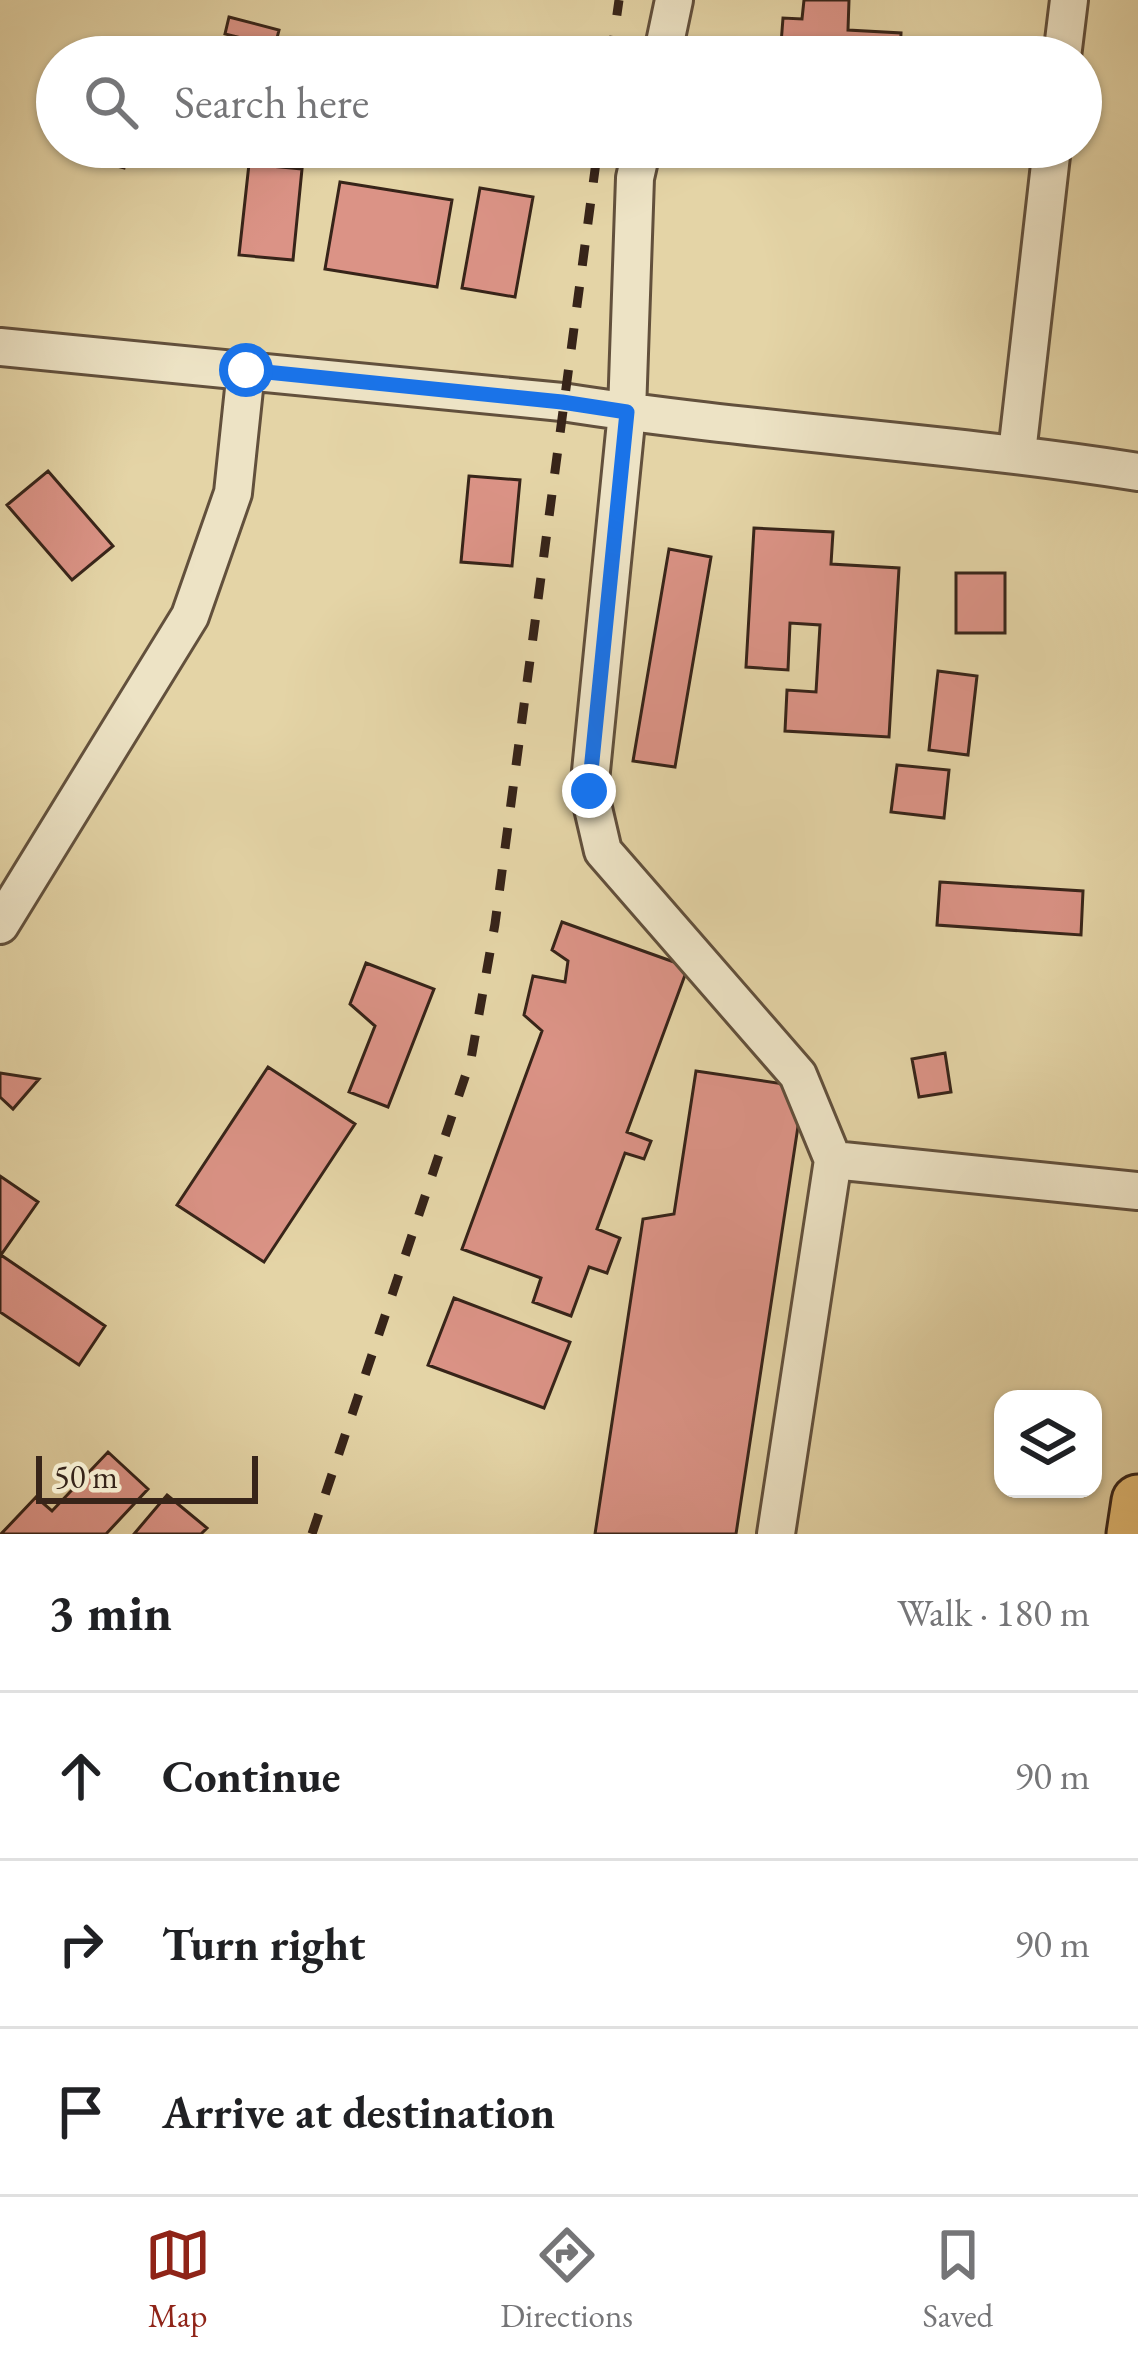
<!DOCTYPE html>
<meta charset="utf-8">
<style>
body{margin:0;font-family:"EB Garamond",serif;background:#f2f2f2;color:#202124}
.controls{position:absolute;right:36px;bottom:36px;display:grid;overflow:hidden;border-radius:24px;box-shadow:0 3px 9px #0004}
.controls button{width:108px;height:108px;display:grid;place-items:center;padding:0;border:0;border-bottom:3px solid #e0e0e0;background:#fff;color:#202124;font:60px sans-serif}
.scale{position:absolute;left:36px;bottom:30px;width:222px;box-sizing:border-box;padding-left:12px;border:6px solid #372419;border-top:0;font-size:33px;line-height:42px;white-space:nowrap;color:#372419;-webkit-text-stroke:9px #ede3c5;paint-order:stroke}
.stop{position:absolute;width:36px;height:36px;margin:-27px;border:9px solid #1a73e8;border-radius:50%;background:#fff}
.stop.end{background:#1a73e8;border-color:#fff;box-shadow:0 3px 12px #0008}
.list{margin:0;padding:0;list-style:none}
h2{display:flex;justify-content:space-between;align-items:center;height:156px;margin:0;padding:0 48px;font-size:51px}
h2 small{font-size:39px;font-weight:400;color:#757577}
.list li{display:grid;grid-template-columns:78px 1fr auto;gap:36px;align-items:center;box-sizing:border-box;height:168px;padding:0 48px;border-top:3px solid #e0e0e0}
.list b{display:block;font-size:45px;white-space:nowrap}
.list em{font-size:39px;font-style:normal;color:#757577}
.icon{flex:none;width:66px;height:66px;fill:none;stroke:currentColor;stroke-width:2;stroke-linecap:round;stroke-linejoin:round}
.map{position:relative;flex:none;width:1138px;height:1534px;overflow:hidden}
.search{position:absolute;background:#fff;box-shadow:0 3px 9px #0004;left:36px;right:36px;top:36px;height:132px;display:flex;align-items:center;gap:30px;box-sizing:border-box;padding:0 42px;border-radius:66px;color:#757577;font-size:45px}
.sheet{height:660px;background:#fff}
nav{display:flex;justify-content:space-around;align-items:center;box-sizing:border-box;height:168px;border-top:3px solid #e0e0e0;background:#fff;font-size:33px;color:#757577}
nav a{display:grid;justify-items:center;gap:6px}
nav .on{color:#8f2418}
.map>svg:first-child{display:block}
.building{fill:#db9386;stroke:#372419;stroke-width:3}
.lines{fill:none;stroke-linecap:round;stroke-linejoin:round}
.minor-casing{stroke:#62503c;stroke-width:42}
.highway-casing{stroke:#372419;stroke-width:57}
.minor{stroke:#ede3c5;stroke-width:36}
.highway{stroke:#e2ba73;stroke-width:51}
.rail{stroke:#372419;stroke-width:9;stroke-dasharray:21 21;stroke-linecap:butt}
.route{stroke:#1a73e8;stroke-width:15}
</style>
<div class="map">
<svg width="1138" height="1534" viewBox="0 0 1138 1534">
<rect width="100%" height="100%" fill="#e4d4a6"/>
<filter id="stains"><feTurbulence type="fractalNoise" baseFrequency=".00167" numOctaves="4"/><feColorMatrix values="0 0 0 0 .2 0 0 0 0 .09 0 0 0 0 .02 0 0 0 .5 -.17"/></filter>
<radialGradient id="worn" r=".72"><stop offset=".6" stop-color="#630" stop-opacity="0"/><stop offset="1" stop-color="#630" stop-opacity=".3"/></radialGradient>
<path class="building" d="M804 0H849L848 30 901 33 900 57H780L783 18 802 19Z
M229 17 279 30 275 46 225 34Z
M98 147H129L124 168 94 160Z
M498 147H548V154L498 155Z
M249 164 302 169 293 260 239 255Z
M340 182 452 200 437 287 325 269Z
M480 188 533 197 515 297 462 288Z
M48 471 113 546 72 580 7 505Z
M469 476 520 480 512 566 461 562Z
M754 528 833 532 831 564 899 568 889 737 785 731 787 690 816 692 820 625 790 623 788 670 746 667Z
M669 549 711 557 675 767 633 761Z
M956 573H1005V633H956Z
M938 671 977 676 968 755 929 750Z
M897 765 949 770 944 818 891 812Z
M940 882 1083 891 1081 935 937 925Z
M562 922 688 967 627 1132 651 1141 644 1159 625 1153 597 1229 620 1238 607 1273 589 1267 571 1316 533 1302 541 1278 462 1249 542 1031 524 1015 533 976 565 982 568 961 552 950Z
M366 963 434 989 388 1107 349 1092 375 1026 350 1004Z
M945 1053 951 1092 919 1097 912 1059Z
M268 1067 355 1124 264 1262 177 1205Z
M696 1071 804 1087 736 1534H595L643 1219 674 1214Z
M0 1073 39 1079 13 1109 0 1097Z
M0 1176 38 1202 1 1255 105 1326 79 1365 0 1312Z
M454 1298 570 1342 544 1408 428 1365Z
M108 1452 148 1489 106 1534H1L36 1497 52 1511Z
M167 1495 207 1528 201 1534H134Z"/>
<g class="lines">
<g class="minor-casing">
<path id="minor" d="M662 57 674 0
M1062 57 1069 0
M642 147 635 178 627 412 589 791 603 851 798 1075 833 1160 776 1534
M0 347 562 402C753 432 947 442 1138 472
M1017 453 1052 147
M0 925 190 616 233 493 246 370
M833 1160 1138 1191"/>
</g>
<g class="highway-casing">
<path id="highway" d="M1133 1534 1138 1501"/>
</g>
<use href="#minor" class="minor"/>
<use href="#highway" class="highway"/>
<path class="rail" d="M611 57 619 0
M312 1534 471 1059 495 924 598 147"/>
</g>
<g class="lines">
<path class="route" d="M246 370 562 402 627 412 589 791"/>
</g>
<rect width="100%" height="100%" filter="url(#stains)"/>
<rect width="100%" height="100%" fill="url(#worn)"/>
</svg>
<div class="controls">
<button><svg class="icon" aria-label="layers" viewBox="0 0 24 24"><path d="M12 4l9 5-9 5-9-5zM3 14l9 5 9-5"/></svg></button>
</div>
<div class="scale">50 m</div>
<div class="stop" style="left:246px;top:370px"></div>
<div class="stop end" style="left:589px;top:791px"></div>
<div class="search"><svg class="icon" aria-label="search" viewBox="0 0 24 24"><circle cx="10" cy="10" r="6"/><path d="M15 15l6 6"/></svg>Search here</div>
</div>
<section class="sheet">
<h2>3 min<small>Walk · 180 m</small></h2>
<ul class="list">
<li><svg class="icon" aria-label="ahead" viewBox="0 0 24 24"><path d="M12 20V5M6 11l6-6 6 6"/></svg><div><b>Continue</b></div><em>90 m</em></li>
<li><svg class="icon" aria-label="right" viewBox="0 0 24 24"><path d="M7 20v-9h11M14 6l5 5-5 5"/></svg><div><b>Turn right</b></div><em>90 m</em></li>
<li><svg class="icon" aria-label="arrive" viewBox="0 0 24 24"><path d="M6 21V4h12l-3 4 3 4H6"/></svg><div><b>Arrive at destination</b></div></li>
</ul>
</section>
<nav>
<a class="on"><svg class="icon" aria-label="map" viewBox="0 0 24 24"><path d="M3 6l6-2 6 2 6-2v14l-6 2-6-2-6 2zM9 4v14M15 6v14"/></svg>Map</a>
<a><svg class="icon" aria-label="directions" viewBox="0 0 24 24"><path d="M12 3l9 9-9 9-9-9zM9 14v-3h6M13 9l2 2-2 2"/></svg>Directions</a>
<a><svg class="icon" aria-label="saved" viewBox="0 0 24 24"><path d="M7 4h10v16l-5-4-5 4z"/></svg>Saved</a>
</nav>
